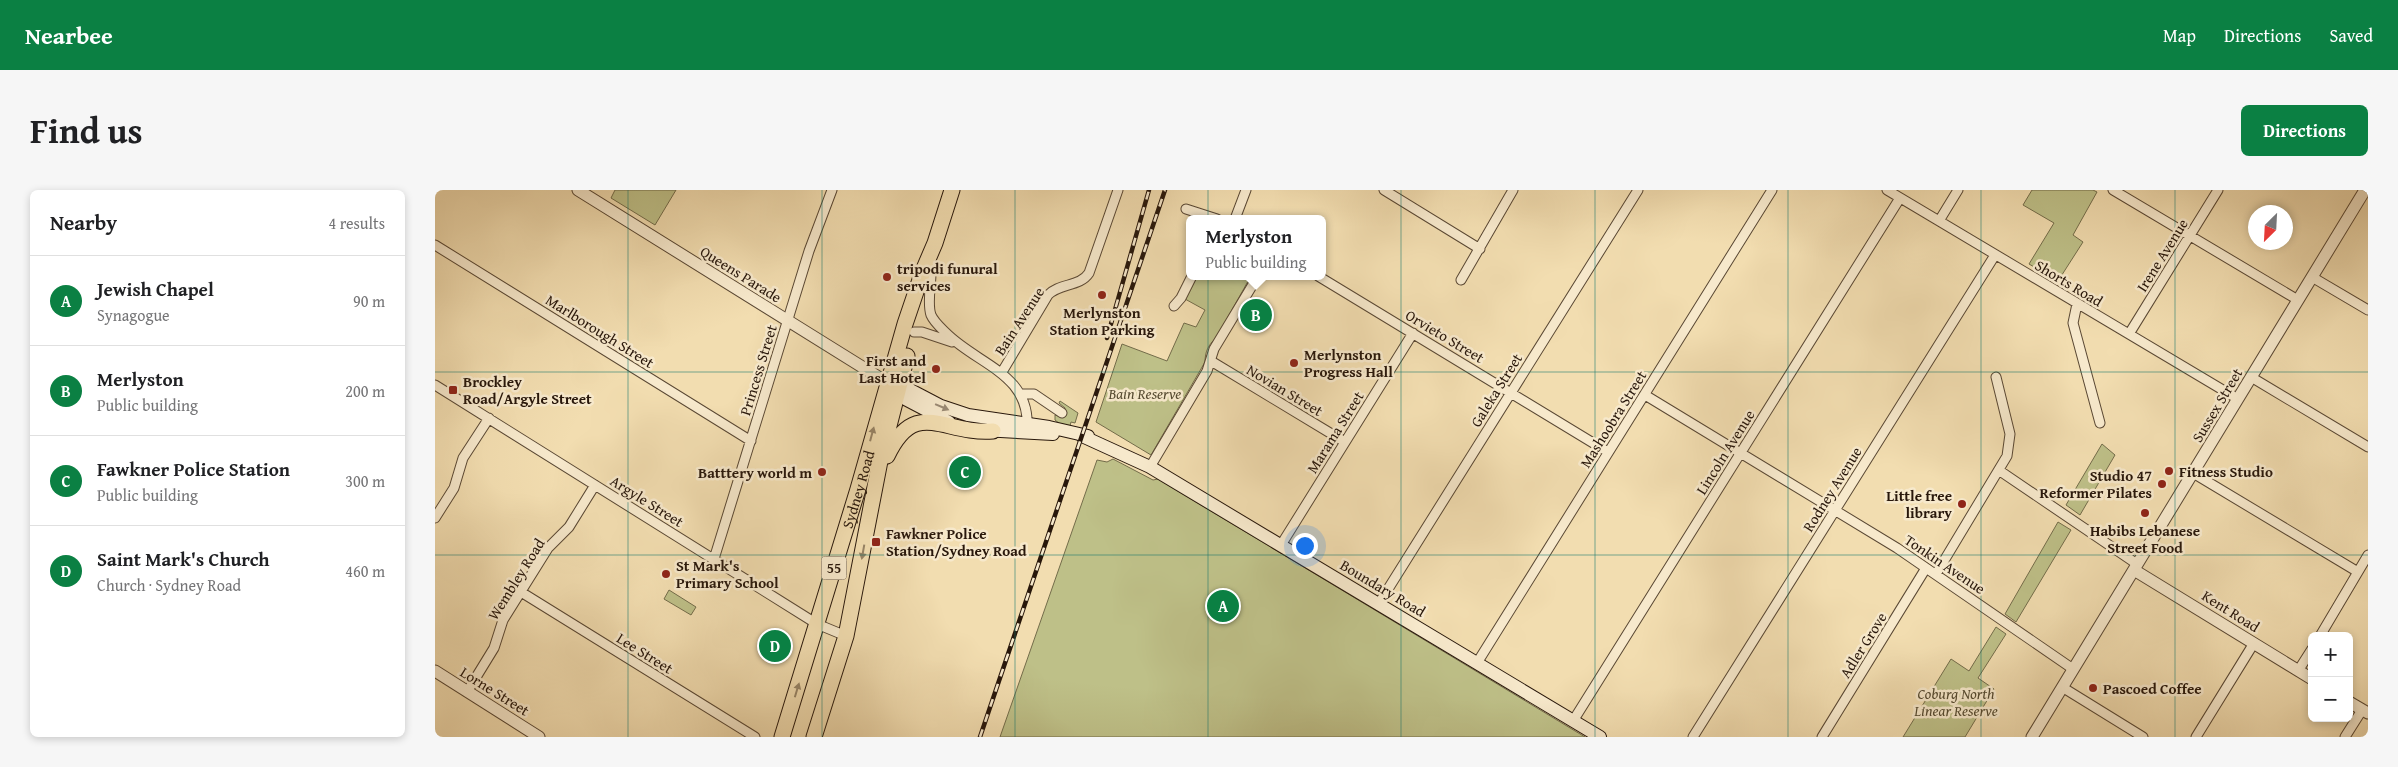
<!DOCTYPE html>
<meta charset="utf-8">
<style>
body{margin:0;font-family:"Gentium Book Plus",serif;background:#f6f6f6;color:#202124}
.controls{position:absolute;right:15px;bottom:15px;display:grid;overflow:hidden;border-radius:8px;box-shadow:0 2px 8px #0003}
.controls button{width:45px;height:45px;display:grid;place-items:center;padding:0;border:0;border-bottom:1px solid #e0e0e0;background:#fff;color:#202124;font:25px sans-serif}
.compass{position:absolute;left:1813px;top:15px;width:45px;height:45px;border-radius:50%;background:#fff;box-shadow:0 2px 8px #0003;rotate:204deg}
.you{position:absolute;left:869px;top:355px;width:18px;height:18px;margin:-12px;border:4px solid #fff;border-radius:50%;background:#1a73e8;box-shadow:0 0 0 8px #1a73e833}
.badge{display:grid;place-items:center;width:32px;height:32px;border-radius:50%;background:#0b8043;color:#fff;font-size:16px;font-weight:700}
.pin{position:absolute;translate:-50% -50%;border:2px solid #fff;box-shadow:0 1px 5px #0006}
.popup{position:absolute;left:751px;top:25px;width:140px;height:65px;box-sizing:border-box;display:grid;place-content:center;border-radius:8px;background:#fff;filter:drop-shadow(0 1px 4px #0005);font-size:16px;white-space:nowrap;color:#757577}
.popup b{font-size:19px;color:#202124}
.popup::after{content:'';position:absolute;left:50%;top:100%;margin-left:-10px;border:10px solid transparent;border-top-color:#fff}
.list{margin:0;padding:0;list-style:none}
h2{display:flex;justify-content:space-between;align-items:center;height:65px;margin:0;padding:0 20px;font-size:21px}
h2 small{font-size:16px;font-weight:400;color:#757577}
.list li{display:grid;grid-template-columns:32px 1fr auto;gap:15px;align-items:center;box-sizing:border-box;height:90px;padding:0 20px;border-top:1px solid #e0e0e0}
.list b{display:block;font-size:19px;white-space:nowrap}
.list p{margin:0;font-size:16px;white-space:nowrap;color:#757577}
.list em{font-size:16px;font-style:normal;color:#757577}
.map{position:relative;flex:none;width:1933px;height:547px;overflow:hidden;border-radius:8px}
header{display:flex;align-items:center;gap:30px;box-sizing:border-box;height:70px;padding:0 25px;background:#0b8043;color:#fff}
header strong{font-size:24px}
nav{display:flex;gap:28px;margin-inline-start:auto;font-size:18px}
.intro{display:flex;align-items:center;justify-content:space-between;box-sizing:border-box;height:120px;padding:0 30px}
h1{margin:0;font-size:35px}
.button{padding:12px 22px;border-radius:8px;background:#0b8043;color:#fff;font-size:18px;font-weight:700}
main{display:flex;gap:30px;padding:0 30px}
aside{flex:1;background:#fff;border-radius:8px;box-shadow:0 2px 8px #0003}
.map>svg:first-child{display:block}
.green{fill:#bec088;stroke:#736c4a}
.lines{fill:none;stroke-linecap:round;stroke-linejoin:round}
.minor-casing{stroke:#5a4834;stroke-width:11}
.tertiary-casing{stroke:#5a4834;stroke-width:13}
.secondary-casing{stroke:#28170b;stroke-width:14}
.trunk-casing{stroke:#28170b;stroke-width:17}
.minor{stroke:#f7e9cc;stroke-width:9}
.tertiary{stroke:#f7e9cc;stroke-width:11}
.secondary{stroke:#f7e9cc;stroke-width:12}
.trunk{stroke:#f2ddb0;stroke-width:15}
.rail-casing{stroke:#28170b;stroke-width:4.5}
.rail{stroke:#f7e9cc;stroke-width:2.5;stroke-dasharray:8;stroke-linecap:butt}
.oneway{fill:#9a8a75}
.oneway2{fill:#978466}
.grid{fill:none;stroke:#0f766e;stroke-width:1;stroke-opacity:0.55}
.poi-dot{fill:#8f2418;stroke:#f7e9cc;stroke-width:2}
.labels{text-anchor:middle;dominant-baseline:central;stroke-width:5;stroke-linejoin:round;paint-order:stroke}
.shield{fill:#f7e9cc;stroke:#665645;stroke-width:1}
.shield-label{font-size:14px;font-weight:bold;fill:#28170b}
.street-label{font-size:15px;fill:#28170b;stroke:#f7e9cc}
.poi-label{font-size:15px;font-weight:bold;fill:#28170b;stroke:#f7e9cc;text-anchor:start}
.park-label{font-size:15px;font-style:italic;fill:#554a30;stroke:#f7e9cc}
</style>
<header>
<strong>Nearbee</strong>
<nav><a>Map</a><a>Directions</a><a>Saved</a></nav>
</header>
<div class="intro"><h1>Find us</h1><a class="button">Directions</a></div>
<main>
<aside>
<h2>Nearby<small>4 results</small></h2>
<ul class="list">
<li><span class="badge">A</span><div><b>Jewish Chapel</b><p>Synagogue</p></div><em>90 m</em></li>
<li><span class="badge">B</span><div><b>Merlyston</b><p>Public building</p></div><em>200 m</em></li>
<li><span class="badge">C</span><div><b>Fawkner Police Station</b><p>Public building</p></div><em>300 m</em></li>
<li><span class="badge">D</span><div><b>Saint Mark's Church</b><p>Church · Sydney Road</p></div><em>460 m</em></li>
</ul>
</aside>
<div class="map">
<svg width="1933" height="547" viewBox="0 0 1933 547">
<rect width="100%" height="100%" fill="#f2ddb0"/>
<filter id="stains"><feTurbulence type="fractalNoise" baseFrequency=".004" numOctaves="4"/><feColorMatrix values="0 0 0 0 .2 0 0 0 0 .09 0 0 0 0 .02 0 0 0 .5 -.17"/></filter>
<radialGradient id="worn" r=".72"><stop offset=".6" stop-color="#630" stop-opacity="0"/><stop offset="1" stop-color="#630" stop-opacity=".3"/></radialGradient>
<path class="green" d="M180 0H241L220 35 176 8Z
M1597 0H1658L1662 2 1638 45 1648 52 1623 91 1594 74 1619 33 1588 15Z
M759 86H816L781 148C773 155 770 162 770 172L716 265 661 232 687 154 732 171 749 133 761 137 770 120 750 109Z
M625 211 643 223 640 233 636 232 635 236 625 234 620 230V225L626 227 630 223V218L624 213Z
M1667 254 1680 265 1645 325 1631 315Z
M678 269 718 290 723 289 1150 547H565L662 270 672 272Z
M1623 332 1636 340 1581 432 1570 424Z
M234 400 261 417 256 425 229 409Z
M1561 437 1571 444 1543 488 1559 499 1530 547H1468L1516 469 1534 481Z"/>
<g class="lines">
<g class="minor-casing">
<path id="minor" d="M949 0 1045 59
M1452 0 1803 209
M1678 0 1863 110
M751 19 782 29
M800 29 811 0
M1504 31 1523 0
M0 55 316 251
M496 83C496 96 492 114 496 125 499 132 506 138 511 143 543 175 596 184 592 239
M883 86 1173 262
M1877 87 1933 120
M1026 90 1078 0
M1642 114 1638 133 1665 233
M739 116 746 108 757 86
M479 142H487L517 152
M1694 144 1783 0
M776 171 910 252
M567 182 613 105C624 93 645 97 654 83L683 0
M1816 187 1933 257
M0 195 382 434 411 446
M585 204H599L627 223
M1210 205 1462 358 1638 479
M715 277 772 181 779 159 823 86
M1565 281 1702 374
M1758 283 1923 382
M0 328 19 298 28 268 54 228
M846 355 978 143
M279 369 374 61 397 0
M1501 384 1572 266 1575 244 1561 187
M86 402 320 547
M943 415 1203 0
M1885 446 1933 365
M1042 473 1337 0
M1863 481 1877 459
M1627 497 1708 547
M32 502 59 458 68 430 113 358 134 337 160 295
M1138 531 1465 8
M1258 547 1560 65
M1387 547 1491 378
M1761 547 1819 453
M1910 547 1927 520"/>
</g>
<g class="tertiary-casing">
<path id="tertiary" d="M143 0 453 193
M1699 380 1877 489
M0 481 104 547
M1914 512 1933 523
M1597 547 1930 0"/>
</g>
<g class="secondary-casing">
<path id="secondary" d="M455 194H464L506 216 533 225 614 237 653 246
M457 198 472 210 514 232
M548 240 618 244
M647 246 715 277 1165 547"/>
</g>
<g class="trunk-casing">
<g id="trunk">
<path d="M452 266C481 206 508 245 558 241"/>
<path id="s1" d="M347 547 423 299 470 134 488 81 500 53 517 0"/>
<path d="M379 547 411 446 445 271 472 166"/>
</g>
</g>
<use href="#minor" class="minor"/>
<use href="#tertiary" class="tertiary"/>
<use href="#secondary" class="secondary"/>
<use href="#trunk" class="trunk"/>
<g class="rail-casing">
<path id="rail" d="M672 148 714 0
M545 547 730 0"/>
</g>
<use href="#rail" class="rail"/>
</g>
<defs><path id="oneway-solid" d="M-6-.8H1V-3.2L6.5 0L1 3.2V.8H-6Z" transform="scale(1.25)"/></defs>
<use class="oneway" href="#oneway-solid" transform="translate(507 217) rotate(23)"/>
<g class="oneway2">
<use href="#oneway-solid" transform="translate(437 244) rotate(-75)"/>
<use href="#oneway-solid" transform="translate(428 362) rotate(100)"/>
<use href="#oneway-solid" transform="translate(362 500) rotate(-73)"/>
</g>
<path class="grid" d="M193 0V547M387 0V547M580 0V547M773 0V547M966 0V547M1160 0V547M1353 0V547M1546 0V547M1740 0V547M0 182H1933M0 365H1933"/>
<g class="poi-dot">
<circle cx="452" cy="87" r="5"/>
<circle cx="667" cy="105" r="5"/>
<circle cx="859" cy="173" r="5"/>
<circle cx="501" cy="179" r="5"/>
<rect x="13" y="195" width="10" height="10" rx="2.5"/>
<circle cx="1734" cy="281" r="5"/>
<circle cx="387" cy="282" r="5"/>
<circle cx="1727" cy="294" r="5"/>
<circle cx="1527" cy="314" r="5"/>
<circle cx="1710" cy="323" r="5"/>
<rect x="436" y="347" width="10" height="10" rx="2.5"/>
<circle cx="231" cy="384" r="5"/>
<circle cx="1658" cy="498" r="5"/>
</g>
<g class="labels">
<rect class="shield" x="386.5" y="366.5" width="25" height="23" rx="4"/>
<g class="shield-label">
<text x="399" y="378">55</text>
</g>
<g class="street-label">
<text transform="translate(1727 65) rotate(-58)">Irene Avenue</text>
<text transform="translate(306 84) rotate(32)">Queens Parade</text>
<text transform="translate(1634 93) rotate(31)">Shorts Road</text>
<text transform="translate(584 131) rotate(-57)">Bain Avenue</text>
<text transform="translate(165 141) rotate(32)">Marlborough Street</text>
<text transform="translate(1010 146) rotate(31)">Orvieto Street</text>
<text transform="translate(323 180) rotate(-73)">Princess Street</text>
<text transform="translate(850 200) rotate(31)">Novian Street</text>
<text transform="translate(1061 200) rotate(-58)">Galeka Street</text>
<text transform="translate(1782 215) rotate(-59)">Sussex Street</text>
<text transform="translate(1178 229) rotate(-58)">Mashoobra Street</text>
<text transform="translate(900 242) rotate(-58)">Marama Street</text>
<text transform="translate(1290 262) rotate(-58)">Lincoln Avenue</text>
<text transform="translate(1397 299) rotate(-58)">Rodney Avenue</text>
<text stroke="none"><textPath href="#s1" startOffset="259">Sydney Road</textPath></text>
<text transform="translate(212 311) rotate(32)">Argyle Street</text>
<text transform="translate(1510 374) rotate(34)">Tonkin Avenue</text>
<text transform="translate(81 389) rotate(-58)">Wembley Road</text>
<text transform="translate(948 398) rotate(31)">Boundary Road</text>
<text transform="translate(1796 421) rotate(32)">Kent Road</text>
<text transform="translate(1428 455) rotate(-58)">Adler Grove</text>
<text transform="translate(210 463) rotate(32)">Lee Street</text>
<text transform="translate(60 501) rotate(32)">Lorne Street</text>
</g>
<g class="poi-label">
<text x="462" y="78">tripodi funural<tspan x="462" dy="17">services</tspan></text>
<text x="667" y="122" text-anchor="middle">Merlynston<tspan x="667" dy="17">Station Parking</tspan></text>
<text x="869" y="164">Merlynston<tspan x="869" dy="17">Progress Hall</tspan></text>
<text x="491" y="170" text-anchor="end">First and<tspan x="491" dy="17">Last Hotel</tspan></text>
<text x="28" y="191">Brockley<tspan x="28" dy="17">Road/Argyle Street</tspan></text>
<text x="1744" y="281">Fitness Studio</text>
<text x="377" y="282" text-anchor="end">Batttery world m</text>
<text x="1717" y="285" text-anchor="end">Studio 47<tspan x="1717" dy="17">Reformer Pilates</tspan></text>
<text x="1517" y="305" text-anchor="end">Little free<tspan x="1517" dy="17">library</tspan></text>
<text x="1710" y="340" text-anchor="middle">Habibs Lebanese<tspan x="1710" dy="17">Street Food</tspan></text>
<text x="451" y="343">Fawkner Police<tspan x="451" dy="17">Station/Sydney Road</tspan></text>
<text x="241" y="375">St Mark's<tspan x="241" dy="17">Primary School</tspan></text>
<text x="1668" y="498">Pascoed Coffee</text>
</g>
<g class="park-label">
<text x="710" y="203">Bain Reserve</text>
<text x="1521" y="503">Coburg North<tspan x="1521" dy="17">Linear Reserve</tspan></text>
</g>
</g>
<rect width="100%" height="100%" filter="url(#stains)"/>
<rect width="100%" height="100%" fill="url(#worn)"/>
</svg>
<div class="controls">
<button>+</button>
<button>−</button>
</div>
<svg class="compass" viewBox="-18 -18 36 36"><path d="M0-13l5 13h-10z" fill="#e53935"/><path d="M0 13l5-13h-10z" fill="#757577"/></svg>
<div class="you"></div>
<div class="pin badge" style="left:788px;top:416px">A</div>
<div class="pin badge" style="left:821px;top:125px">B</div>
<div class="popup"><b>Merlyston</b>Public building</div>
<div class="pin badge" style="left:530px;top:282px">C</div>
<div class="pin badge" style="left:340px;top:456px">D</div>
</div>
</main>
